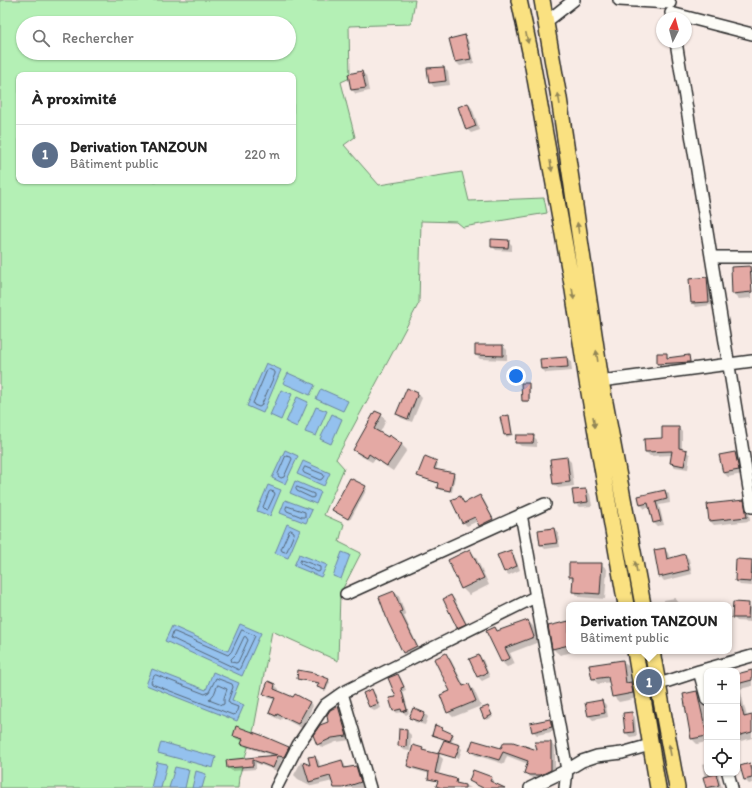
<!DOCTYPE html>
<html lang="fr">
<meta charset="utf-8">
<style>
body{margin:0;font-family:Itim,sans-serif;background:#f2f2f2;color:#222}
.controls{position:absolute;right:12px;bottom:12px;display:grid;overflow:hidden;border-radius:8px;box-shadow:0 1px 3px #0004}
.controls button{width:36px;height:36px;display:grid;place-items:center;padding:0;border:0;border-bottom:1px solid #e0e0e0;background:#fff;color:#222;font:20px sans-serif}
.compass{position:absolute;left:656px;top:12px;width:36px;height:36px;border-radius:50%;background:#fff;box-shadow:0 1px 3px #0004;rotate:6deg}
.you{position:absolute;left:516px;top:376px;width:14px;height:14px;margin:-10px;border:3px solid #fff;border-radius:50%;background:#1a73e8;box-shadow:0 0 0 6px #1a73e833}
.badge{display:grid;place-items:center;width:26px;height:26px;border-radius:50%;background:#d1495b;color:#fff;font-size:13px;font-weight:700}
.pin{position:absolute;translate:-50% -50%;border:2px solid #fff;box-shadow:0 1px 4px #0006}
.popup{position:absolute;left:566px;top:602px;width:166px;height:52px;box-sizing:border-box;display:grid;place-content:center;border-radius:8px;background:#fff;filter:drop-shadow(0 1px 3px #0005);font-size:13px;white-space:nowrap;color:#767676}
.popup b{font-size:15px;color:#222}
.popup::after{content:'';position:absolute;left:50%;top:100%;margin-left:-8px;border:8px solid transparent;border-top-color:#fff}
.list{margin:0;padding:0;list-style:none}
h2{display:flex;justify-content:space-between;align-items:center;height:52px;margin:0;padding:0 16px;font-size:17px}
h2 small{font-size:13px;font-weight:400;color:#767676}
.list li{display:grid;grid-template-columns:26px 1fr auto;gap:12px;align-items:center;box-sizing:border-box;height:60px;padding:0 16px;border-top:1px solid #e0e0e0}
.list b{display:block;font-size:15px;white-space:nowrap}
.list p{margin:0;font-size:13px;white-space:nowrap;color:#767676}
.list em{font-size:13px;font-style:normal;color:#767676}
.icon{flex:none;width:22px;height:22px;fill:none;stroke:currentColor;stroke-width:2;stroke-linecap:round;stroke-linejoin:round}
.map{position:relative;flex:none;width:752px;height:788px;overflow:hidden}
.search{position:absolute;background:#fff;box-shadow:0 1px 3px #0004;left:16px;top:16px;width:280px;height:44px;display:flex;align-items:center;gap:10px;box-sizing:border-box;padding:0 14px;border-radius:22px;color:#767676;font-size:15px}
.panel{position:absolute;background:#fff;box-shadow:0 1px 3px #0004;left:16px;top:72px;width:280px;height:112px;border-radius:8px}
.map>svg:first-child{display:block}
.green{fill:#b4f0b5;stroke:#708e70;fill-rule:evenodd}
.water{fill:#94c1ee;stroke:#6a85a0}
.shadow{fill:#0003}
.lines{fill:none;stroke-linecap:round;stroke-linejoin:round}
.shore{stroke:#556779;stroke-width:1}
.building{fill:#e4a9a4;stroke:#2b2b2b}
.minor-casing{stroke:#2b2b2b;stroke-width:14}
.highway-casing{stroke:#2b2b2b;stroke-width:18}
.minor{stroke:#fdfcf7;stroke-width:11}
.highway{stroke:#fae181;stroke-width:15}
.oneway{fill:#928656}
</style>
<div class="map">
<svg width="752" height="788" viewBox="0 0 752 788">
<rect width="100%" height="100%" fill="#f8ebe6"/>
<filter id="ink" filterUnits="userSpaceOnUse"><feTurbulence type="fractalNoise" baseFrequency=".025" numOctaves="2"/><feDisplacementMap in="SourceGraphic" scale="8" xChannelSelector="R" yChannelSelector="G"/><feConvolveMatrix kernelMatrix="1 2 1 2 8 2 1 2 1" color-interpolation-filters="sRGB"/></filter>
<g filter="url(#ink)">
<path class="green" d="M0 0H415L411 24 349 26 350 78 341 82 355 137 344 145 379 185 462 172 469 201 544 198 547 213 463 227 457 222 421 221 419 303 336 459 344 468 324 515 344 524 339 542 361 553 340 594 338 661 272 631 254 728 239 777 238 788H0ZM23 23H289V53H23ZM19 75H293V181H19Z"/>
<path class="water" d="M266 363 281 370 263 413 247 406Z
M288 373 315 385 310 395 283 383Z
M321 389 348 401 343 411 316 399Z
M281 390 292 394 281 420 270 415Z
M297 397 308 402 297 427 286 422Z
M316 407 327 411 316 436 305 432Z
M332 414 342 419 331 444 320 439Z
M285 450 298 456 285 484 272 478Z
M303 461 330 473 324 486 297 474Z
M295 481 321 492 316 504 290 493Z
M268 485 281 490 270 516 257 511Z
M285 500 312 510 306 523 280 513Z
M287 524 300 530 288 558 275 553Z
M342 552 350 555 341 579 333 576Z
M299 554 327 565 321 577 294 566Z
M240 624 261 633 242 676 165 641 172 626 228 651Z
M152 669 206 690 213 672 239 683 232 700 244 705 237 721 146 685Z
M161 742 216 757 213 768 158 753Z
M157 762 167 764 161 788H151Z
M175 767 189 770 185 788H169Z
M196 771 206 774 202 788H192Z"/>
<path class="shadow" d="M464 36 468 40 474 63 460 66 456 62 450 40Z
M444 68 448 72 450 85 434 87 430 82 429 69Z
M362 72 366 76 369 91 356 94 352 90 349 75Z
M468 104 472 108 480 130 471 133 467 129Z
M508 241 512 245V251L496 250 492 246Z
M752 267V298L739 299 733 293 732 268Z
M706 278 710 283 712 305 696 307 692 303Z
M476 346H503L507 350V360L480 359 476 355Z
M667 354 668 359 689 356 690 358 691 364 660 365 658 363Z
M567 358 571 362 572 371 546 373 542 369Z
M529 384 530 386V402H524L523 401Z
M407 389 418 394 422 398 412 422 401 418 397 414Z
M381 415 386 420 380 433 388 438 389 437 402 445 407 450 393 471 375 459 372 462 359 455 354 450Z
M508 416 510 418 513 435 507 437 505 435 501 417Z
M678 428 682 432V450L686 451 690 455 688 469 675 467 671 463 673 455 650 456 646 452Z
M533 436 537 440V447L521 446 516 442Z
M735 453 739 457 742 474 728 477 724 473Z
M567 458 571 462 574 486 558 488 554 484Z
M436 462 438 463 436 471 453 474 455 476 452 492 440 490 438 488 439 484 420 477Z
M365 487 367 489 350 520 335 512Z
M586 490 590 494 592 506 579 507 575 503 573 491Z
M665 491 669 494 670 503 659 505 664 525 657 526 654 523 650 507 645 509 641 505 639 496Z
M480 496 484 500 496 524 484 530 478 521 467 526 463 522 460 497 465 503Z
M743 501 748 505 750 521 714 525 710 521Z
M554 529 558 533 560 547 545 549 541 545 539 531Z
M664 549 668 553 670 559 685 555 689 559 692 574 664 581 660 576Z
M469 550 476 557 489 585 469 595 462 588Z
M510 551 514 555 520 570 509 575 504 571Z
M737 560 752 562V586L740 585 736 581Z
M601 564 607 569 605 599 579 597 574 592V581L570 577Z
M394 592 399 596 406 616H404L420 651 408 656 404 652Z
M451 596 455 600 469 628 462 631 458 627Z
M675 598 679 603 680 605H664V600Z
M748 604 752 608V622L737 621 733 617Z
M528 621 533 626 539 642 510 653 515 664 507 667 502 662 495 628 498 632Z
M569 622V651H577L560 655 553 649 549 627Z
M445 655 451 660 465 687 469 685 474 690 481 706 453 717 448 712 452 692Z
M479 656 483 660 490 677 482 681 478 677 471 659Z
M622 661 628 666 631 683 636 689 638 698 619 702 613 696 610 682 598 684 593 679Z
M752 673V686L740 689 747 717 752 716V738L737 742V675Z
M398 675 401 678 406 690 403 691 409 713 406 715 403 712 397 713 394 710 397 697Z
M298 678 328 680 330 682 326 691 320 688 318 686 319 684 300 680Z
M275 685 279 689 278 692 309 702 313 706 302 728 282 718 281 720 274 717 270 713 275 700 269 698 264 694Z
M372 691 376 695 381 708 374 711 370 707 364 693Z
M697 692 702 697 705 708H707V742L697 744 692 739 684 694Z
M602 701 606 705 608 717 593 720 589 716 587 703Z
M338 707 342 711 351 740 336 742 322 748 318 744Z
M489 709 493 717 487 720 485 718Z
M424 713 428 717 425 725 415 722 411 717Z
M631 713 635 717 637 736 630 737 626 733Z
M550 720 554 724 556 731 537 735 533 731Z
M442 728 444 731 454 737 451 743 459 746 462 749 459 758 444 750 441 747 445 740 433 735Z
M400 731H407L411 735 410 751 403 750 399 746Z
M234 736 289 747 292 751 288 760 282 759 277 771 256 763V769L232 771 228 768 227 760 275 756 246 747 243 743V741L237 739Z
M551 743 555 748V775L546 779H534L530 777 525 772 528 764 507 756 504 764 475 755 470 751 502 750 538 752Z
M422 749 425 752 439 755 443 759 440 771 437 776 412 769 408 765Z
M315 757 319 761 320 767 341 761 345 765 346 769 356 767 360 771 364 788H335L333 781 312 786 298 779 294 775 301 762 311 767Z
M707 763V773H718L722 788H707L702 764Z
M750 764 752 767V783L749 784 745 780 741 766Z
M492 778 494 781 493 783 499 788H481L471 781Z
M454 783 469 787 471 788H441L440 787Z"/>
<g class="lines">
<path class="shore" d="M269 369 275 372V374L261 406 259 407 254 405 253 403 267 370Z
M286 456 291 457 292 459 284 477 281 478 278 476V474Z
M305 467 323 474 324 476 322 479 320 480 304 473 303 471Z
M297 487 314 494V497L312 498 297 491 296 489Z
M271 491 274 492 275 494 268 509 266 510 263 507 269 492Z
M287 506 305 512V517H302L287 511 286 509Z
M291 530 294 532V534L287 551 285 552 282 551 281 549 289 531Z
M301 560 320 567V571L318 572 301 564 300 563Z
M242 630 254 635 255 636 239 670 171 638 173 632H175L228 655 231 652Z
M246 637 248 640 238 662 236 663 232 662 231 659 236 654 244 637Z
M156 675 205 694 209 692 216 678 232 684 233 687 228 701 230 704 238 707 236 714 233 715 152 684 151 682 154 676Z
M218 685 227 689 224 698V704L222 705 209 700 214 694Z"/>
</g>
<path class="building" d="M465 35 471 59 455 62 449 39Z
M444 67 446 81 429 83 427 68Z
M362 71 366 88 351 90 348 74Z
M468 103 476 126 466 130 458 107Z
M491 239 509 240 508 248 491 247Z
M750 266 752 292 732 294 731 267Z
M707 277 709 302 691 303 689 279Z
M475 345H503V356L475 355Z
M657 353H667V358L689 355 690 362 657 364Z
M567 357 568 367 541 369 540 359Z
M521 383H529V401H522Z
M407 388 418 393 408 419 396 414Z
M375 411 382 414 374 429 388 437 389 435 402 444 387 466 369 454 367 458 353 450Z
M509 415 512 434 504 435 500 417Z
M662 427H679V448L687 450 684 466 670 463 672 451 645 452 644 439 662 438Z
M516 435H534L533 443H515Z
M735 452 739 470 723 473 719 455Z
M425 456 437 461 434 469 454 473 450 491 437 488 438 483 417 476Z
M567 457 570 482 553 484 550 459Z
M350 478 366 486 348 519 332 510Z
M586 489 588 502 574 504 572 490Z
M665 490 667 499 656 502 661 521 653 523 648 503 640 505 638 496Z
M480 495 493 519 479 526 475 517 462 523 451 500 460 496 464 503Z
M744 500 747 517 709 521 707 504Z
M554 528 557 543 540 545 538 530Z
M665 548 667 559 685 554 689 570 659 577 654 550Z
M470 549 484 578 461 589 448 560Z
M511 550 517 566 504 572 497 555Z
M736 559 752 560 751 582 735 581Z
M569 563H602L600 594 572 592 573 577H569Z
M394 591 402 611 400 612 417 646 403 653 388 622 379 597Z
M451 595 466 624 457 628 443 599Z
M733 602 749 603 748 618H732Z
M528 620 534 637 505 648 510 658 501 662 486 631 495 627 497 631Z
M569 621V645L552 649 548 626Z
M446 653 463 686 469 684 476 701 447 713 440 695 450 691 434 659Z
M479 655 487 673 477 677 469 659Z
M623 660 626 683 631 682 633 693 612 697 608 677 592 679 589 665Z
M298 670 314 673 329 679 325 690 317 687 319 683 297 679Z
M752 670V680L737 684V674Z
M398 674 404 687 401 688 407 710 402 712 401 709 393 711 389 698 396 697 388 678Z
M268 681 275 684 274 689 293 697 295 694 310 702 298 724 277 714 276 716 269 713 275 698 263 694Z
M372 689 378 704 369 707 363 693Z
M697 691 707 736 691 739 683 694Z
M602 700 605 713 588 716 585 703Z
M737 701H740L744 717 752 715V732L737 736Z
M338 706 347 736 332 738 317 745 313 735 320 725 328 722 327 715 330 710Z
M488 706 492 715 484 719 480 709Z
M413 708 425 713 421 722 409 718Z
M632 712 634 732 625 733 623 713Z
M550 719 552 727 532 732 530 723Z
M435 725 443 728 442 729 453 734 450 741 432 735Z
M236 726 261 735 289 747 284 757 278 756 273 768 253 760V766L227 768 226 760 277 755 241 744 243 739 233 736Z
M399 729 407 730 406 747 398 746Z
M444 740 460 745 455 758 438 753Z
M473 740 501 748 504 742H513L537 750 535 742H551V770L541 775H529L524 773 528 761 503 752 499 760 469 751Z
M413 745 423 748 422 750 439 754 435 773 457 779 456 783 465 785V788H442L436 786 438 781 428 779 429 772 407 766Z
M315 756 318 767 342 760 344 768 356 766 361 782 343 788H334L330 776 309 782 303 762 310 765 308 757Z
M750 763 752 771V778L744 780 740 766Z
M473 770 492 777 490 781 505 788H483L469 781Z
M716 774 719 785 706 788 703 777Z"/>
<g class="lines">
<g class="minor-casing">
<path id="minor" d="M619 0 670 3
M671 13 752 34
M546 22 574 0
M676 42 752 507
M711 257H752
M601 381 752 361
M521 514 567 770 565 788
M346 594 545 504
M699 671 707 700
M641 690 699 671 752 656
M342 693 370 788
M728 773 732 788
M276 788 298 745 325 705 342 693 535 597
M530 788 567 770 582 761 597 756 622 753 650 745"/>
</g>
<g class="highway-casing">
<path id="highway" d="M519 0 531 56 573 290 587 381 626 605
M542 0 559 98 601 381 643 605
M635 651 658 788
M652 651 677 788"/>
</g>
<use href="#minor" class="minor"/>
<use href="#highway" class="highway"/>
</g>
<defs><path id="oneway-solid" d="M-6-.8H1V-3.2L6.5 0L1 3.2V.8H-6Z"/></defs>
<g class="oneway">
<use href="#oneway-solid" transform="translate(527 38) rotate(78)"/>
<use href="#oneway-solid" transform="translate(559 99) rotate(-99)"/>
<use href="#oneway-solid" transform="translate(551 166) rotate(80)"/>
<use href="#oneway-solid" transform="translate(578 228) rotate(-98)"/>
<use href="#oneway-solid" transform="translate(573 294) rotate(81)"/>
<use href="#oneway-solid" transform="translate(597 356) rotate(-98)"/>
<use href="#oneway-solid" transform="translate(594 422) rotate(80)"/>
<use href="#oneway-solid" transform="translate(636 567) rotate(-101)"/>
<use href="#oneway-solid" transform="translate(670 750) rotate(-100)"/>
</g>
</g>
</svg>
<div class="controls">
<button>+</button>
<button>−</button>
<button><svg class="icon" aria-label="locate" viewBox="0 0 24 24"><circle cx="12" cy="12" r="6"/><path d="M12 2v4M12 18v4M2 12h4M18 12h4"/></svg></button>
</div>
<svg class="compass" viewBox="-18 -18 36 36"><path d="M0-13l5 13h-10z" fill="#e53935"/><path d="M0 13l5-13h-10z" fill="#767676"/></svg>
<div class="you"></div>
<div class="pin badge" style="left:649px;top:682px;background:#5c6f8a">1</div>
<div class="popup"><b>Derivation TANZOUN</b>Bâtiment public</div>
<div class="search"><svg class="icon" aria-label="search" viewBox="0 0 24 24"><circle cx="10" cy="10" r="6"/><path d="M15 15l6 6"/></svg>Rechercher</div>
<section class="panel">
<h2>À proximité<small></small></h2>
<ul class="list">
<li><span class="badge" style="background:#5c6f8a">1</span><div><b>Derivation TANZOUN</b><p>Bâtiment public</p></div><em>220 m</em></li>
</ul>
</section>
</div>
